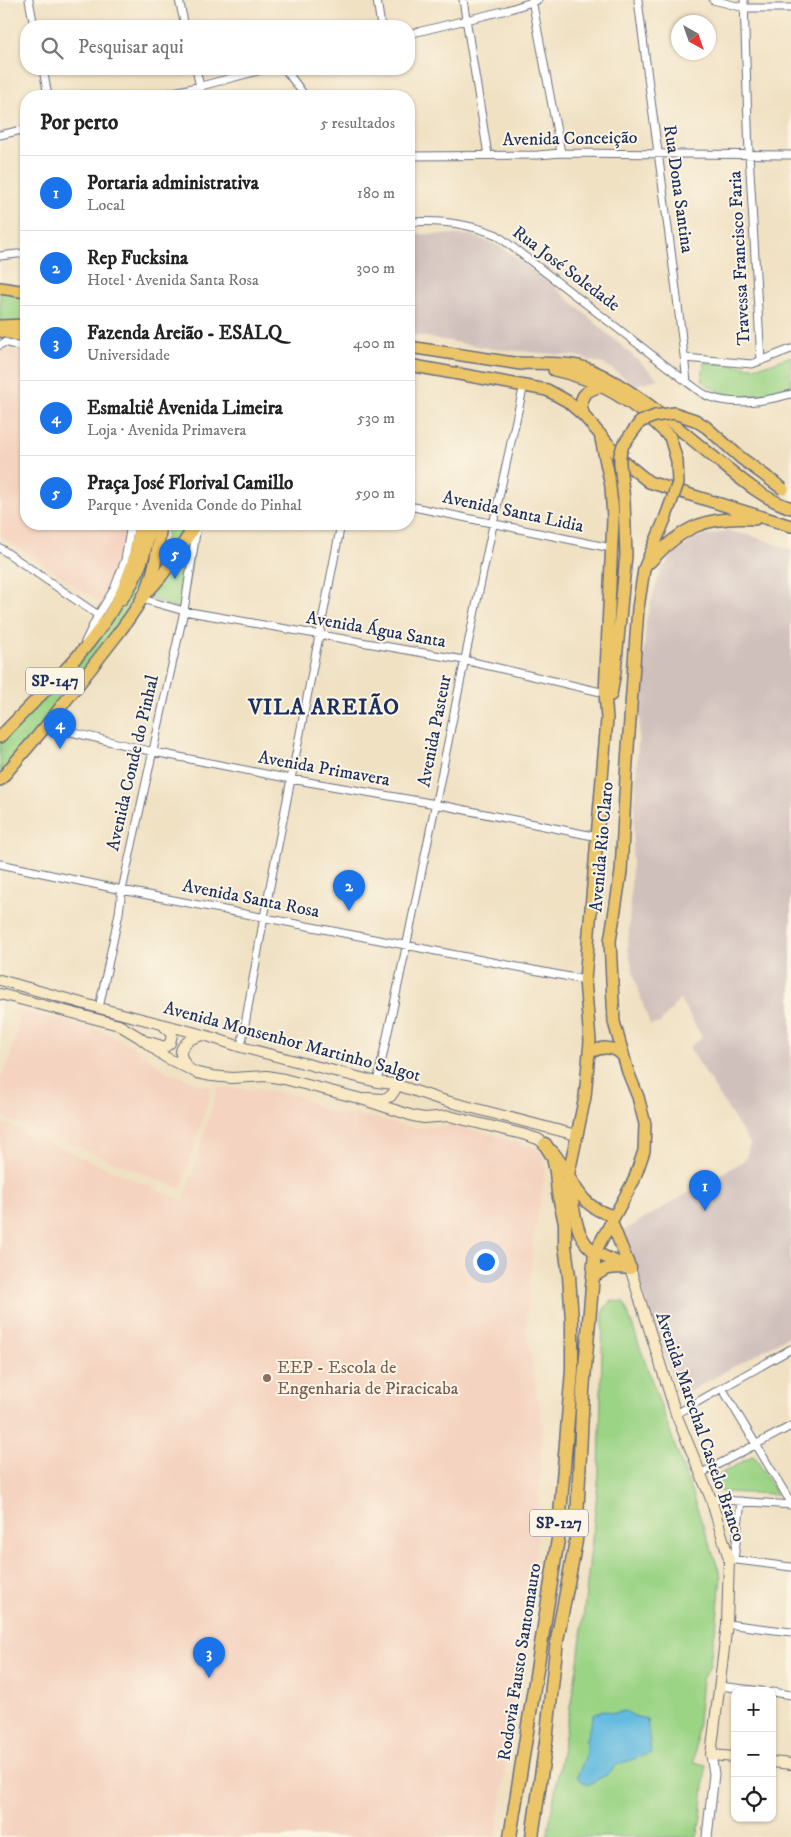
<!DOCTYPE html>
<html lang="pt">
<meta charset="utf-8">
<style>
body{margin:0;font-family:"IM FELL DW Pica",serif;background:#f2f2f2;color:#222}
.controls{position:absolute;right:15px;bottom:15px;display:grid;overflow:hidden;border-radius:10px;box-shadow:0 1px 4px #0004}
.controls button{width:45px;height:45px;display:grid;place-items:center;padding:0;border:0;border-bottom:1px solid #e0e0e0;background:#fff;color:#222;font:25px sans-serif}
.compass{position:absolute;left:671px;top:15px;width:45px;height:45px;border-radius:50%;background:#fff;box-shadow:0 1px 4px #0004;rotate:140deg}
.you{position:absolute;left:485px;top:1261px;width:18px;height:18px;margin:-12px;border:4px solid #fff;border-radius:50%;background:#1a73e8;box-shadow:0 0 0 8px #1a73e833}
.badge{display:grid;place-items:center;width:32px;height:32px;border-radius:50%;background:#1a73e8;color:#fff;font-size:16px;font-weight:700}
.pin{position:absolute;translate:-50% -41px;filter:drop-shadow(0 1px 2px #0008)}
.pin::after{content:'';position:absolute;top:26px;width:18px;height:15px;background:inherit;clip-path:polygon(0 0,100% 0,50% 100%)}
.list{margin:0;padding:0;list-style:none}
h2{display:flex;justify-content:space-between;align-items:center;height:65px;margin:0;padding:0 20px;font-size:21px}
h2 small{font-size:16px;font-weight:400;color:#767676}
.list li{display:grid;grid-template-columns:32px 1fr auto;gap:15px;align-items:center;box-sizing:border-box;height:75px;padding:0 20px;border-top:1px solid #e0e0e0}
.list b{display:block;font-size:19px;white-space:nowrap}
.list p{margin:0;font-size:16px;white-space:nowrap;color:#767676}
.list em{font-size:16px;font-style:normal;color:#767676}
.icon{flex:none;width:28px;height:28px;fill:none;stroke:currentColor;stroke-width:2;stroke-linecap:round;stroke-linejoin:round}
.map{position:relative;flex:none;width:791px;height:1837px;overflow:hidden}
.search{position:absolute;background:#fff;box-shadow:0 1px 4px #0004;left:20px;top:20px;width:395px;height:55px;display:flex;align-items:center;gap:12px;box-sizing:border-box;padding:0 18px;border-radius:20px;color:#767676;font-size:19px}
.panel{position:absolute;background:#fff;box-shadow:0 1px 4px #0004;left:20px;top:90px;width:395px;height:440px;border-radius:20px}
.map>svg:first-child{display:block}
.built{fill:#f4d3c0}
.industrial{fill:#d0c0bc}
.green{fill:#9cd486;stroke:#5c8272}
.water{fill:#63bbe0;stroke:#3f759f}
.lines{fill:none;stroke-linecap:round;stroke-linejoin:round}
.minor-casing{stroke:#666d81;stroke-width:9}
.tertiary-casing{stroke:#666d81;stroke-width:11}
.secondary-casing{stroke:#666d81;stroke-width:12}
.primary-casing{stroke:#666d81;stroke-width:14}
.trunk-casing{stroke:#666d81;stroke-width:14}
.motorway-casing{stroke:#666d81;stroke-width:15}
.minor{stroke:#fff;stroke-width:7}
.tertiary{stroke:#fff;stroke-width:9}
.secondary{stroke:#f8e8c3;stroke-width:10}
.primary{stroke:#edc569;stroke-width:11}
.trunk{stroke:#edc569;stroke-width:11}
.motorway{stroke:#edc569;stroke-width:12}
.trunk-bridge-casing{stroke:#666d81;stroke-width:14;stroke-linecap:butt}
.trunk-bridge{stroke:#edc569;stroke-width:11}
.education-dot{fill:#8d6e63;stroke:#fcf5e5;stroke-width:2}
.labels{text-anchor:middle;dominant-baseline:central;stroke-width:4;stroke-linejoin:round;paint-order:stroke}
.shield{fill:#fcf5e5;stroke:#5e6a86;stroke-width:1}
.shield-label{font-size:16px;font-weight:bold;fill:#1b2f5e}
.street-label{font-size:18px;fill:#1b2f5e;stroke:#fcf5e5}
.education-label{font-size:18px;fill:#785e54;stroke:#fcf5e5;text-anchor:start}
.district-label{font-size:22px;font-weight:bold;letter-spacing:1px;fill:#1b2f5e;stroke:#fcf5e5}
</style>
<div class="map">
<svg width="791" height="1837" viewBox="0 0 791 1837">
<rect width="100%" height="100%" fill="#fcf5e5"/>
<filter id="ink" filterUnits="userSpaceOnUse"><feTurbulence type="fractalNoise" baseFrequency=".02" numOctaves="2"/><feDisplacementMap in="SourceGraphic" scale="10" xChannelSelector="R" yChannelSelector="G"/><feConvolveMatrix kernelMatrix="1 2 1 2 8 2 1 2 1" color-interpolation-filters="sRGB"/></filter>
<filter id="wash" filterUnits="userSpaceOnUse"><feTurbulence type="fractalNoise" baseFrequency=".0096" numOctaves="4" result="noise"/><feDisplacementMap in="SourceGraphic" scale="20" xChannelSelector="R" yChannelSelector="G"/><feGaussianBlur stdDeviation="1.12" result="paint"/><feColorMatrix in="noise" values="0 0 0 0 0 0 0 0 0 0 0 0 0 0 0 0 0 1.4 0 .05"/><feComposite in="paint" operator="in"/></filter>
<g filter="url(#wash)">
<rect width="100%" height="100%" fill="#f0e1c3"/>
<path class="built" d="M397 85 400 96H365L380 89Z
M11 350 26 353V524H124V544L100 602 0 536V351Z
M22 1010 98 1030 135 1048 167 1072 212 1088 181 1189 0 1115V1079L10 1058Z
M218 1087 286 1092 305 1099 319 1108 337 1113 380 1119 403 1126 423 1128 455 1125 537 1148 545 1157V1175L534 1235 526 1328 543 1428 536 1550 513 1701 497 1837H0V1121L66 1151 184 1201Z"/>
<path class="industrial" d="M409 234 471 235 503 248 551 284 659 379 636 385 606 365 576 356 495 349 409 334Z
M728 531 753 536 791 550V1335L679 1397 621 1232 745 1160 750 1144 689 1047 702 1037 680 999 660 1023 650 1025 636 983 628 949 636 776 646 620 661 569 673 556 697 537Z"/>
<path class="green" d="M0 289 18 292 26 305V325L0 326Z
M791 356V387C757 397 732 404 702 381L704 362 752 367 770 364Z
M160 524 143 596 0 780V737L82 651 144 553Z
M167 524H197L184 611 149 598 172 560 166 543Z
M610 1301 624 1302 721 1576 717 1621 711 1653 710 1666 702 1679 694 1762 706 1765 701 1817 697 1837H547L578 1662 594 1522 599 1473 603 1311Z
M754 1455 776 1494 721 1492 717 1484V1476Z"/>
<path class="water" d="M603 1710 615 1713 625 1711 634 1716 647 1719 651 1753 616 1765 608 1774 587 1785 577 1777 586 1755V1739L594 1714Z"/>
</g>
<g filter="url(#ink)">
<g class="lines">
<g class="minor-casing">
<path id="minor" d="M29 0 34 26
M179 0 185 26
M377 0 381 26
M463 0 488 155
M532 0 561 153
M638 0C654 128 673 255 687 382
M713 0 745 8H791
M744 0 749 154 761 361
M409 34 507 10 538 0
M43 69 48 96
M196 69 202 96
M285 69 305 96
M157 96 201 86 265 69
M0 135 26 129
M409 156 538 155 561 153 791 155
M409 222C440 220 468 223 497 235L687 382C694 387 702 394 710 397 735 406 766 401 791 394
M0 256 26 253
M0 345 5 342 26 349
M685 358 752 364 791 349
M409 506 611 548
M0 548 98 615 85 642
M142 599 184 611 464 660 605 693
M98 615 114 589 125 560 131 524
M46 726 154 752 291 779 436 804 598 837
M0 864 122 890 585 980
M99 1008 119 913 122 890 184 611 197 526
M241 1047 264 917 341 524
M377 1082C429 850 470 617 524 385
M722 1388 790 1501
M676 1414 791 1349
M700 1474 791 1426
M711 1499 791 1505
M729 1559 791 1567
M734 1560 741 1501
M727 1624 791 1632
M719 1686 761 1691
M772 1692 791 1695"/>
</g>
<g class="tertiary-casing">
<path id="tertiary" d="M707 1837 714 1774 711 1755"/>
</g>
<g class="secondary-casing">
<path id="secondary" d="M0 980 99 1008 204 1035 241 1047 377 1082 394 1084 439 1099 576 1135
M0 994 119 1025 139 1037 165 1057 197 1073 212 1076 232 1078 267 1076 284 1079 358 1098 413 1116 424 1118 449 1116 522 1134 538 1139 545 1144
M149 1042 165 1047 170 1043 172 1035 164 1026
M188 1067C172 1050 186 1039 203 1035
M367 1098 383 1099 391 1096 395 1090 394 1084
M630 1268 676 1414 711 1499 729 1559 727 1624 711 1755 735 1757
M772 1762 791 1764"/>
</g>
<g class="primary-casing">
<path id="primary" d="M0 288 26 292
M0 326 26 325
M0 331 26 337
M122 599C138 577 147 550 150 524
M120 631C128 620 137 608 144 595 155 574 158 548 161 524"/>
</g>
<g class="trunk-casing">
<path id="trunk" d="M409 347 521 364
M516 363C540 364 569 361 591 370 637 390 682 432 721 463 743 481 764 499 791 508
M409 365 547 390 567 401 584 416 623 461 649 482 791 526
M554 370C600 379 637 404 670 437
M584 416C577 397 584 390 603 386
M650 562C683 526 706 516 755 519
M143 596C165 576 180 548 196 524
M611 695 615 671 626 555 624 500
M0 737C46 687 110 636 131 569 136 555 138 539 140 524
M0 780 46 726 120 631
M589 1053C600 1047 614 1045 623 1056
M552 1151C574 1176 575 1207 614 1216
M571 1193C575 1214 576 1242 597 1253 608 1259 619 1262 630 1268
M565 1216 568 1177 585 1097 590 1041 585 980 607 719 605 693 613 519 611 486 600 434
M611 1221 630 1268
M595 1252 634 1180 644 1151 645 1124 638 1097 628 1072 614 1022 610 941 621 872 626 776 638 608 644 569 665 519"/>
</g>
<g class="motorway-casing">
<path id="motorway" d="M593 1277C605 1267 614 1266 630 1268
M510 1837 558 1539 572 1370V1321L569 1276 565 1246V1223L558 1193 556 1172 553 1157 545 1144
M532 1837 546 1742 557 1640 576 1541 583 1391 595 1252"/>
</g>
<use href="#minor" class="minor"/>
<use href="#tertiary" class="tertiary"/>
<use href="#secondary" class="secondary"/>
<use href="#primary" class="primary"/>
<use href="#trunk" class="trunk"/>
<use href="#motorway" class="motorway"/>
<g class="trunk-bridge-casing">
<path id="trunk-bridge" d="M624 500 620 464V455L623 445 640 422 655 416 674 413 695 420 706 427 741 458 783 489
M665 519 678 483 677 461 670 437"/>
</g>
<use href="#trunk-bridge" class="trunk-bridge"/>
</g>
</g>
<circle class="education-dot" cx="267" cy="1378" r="5"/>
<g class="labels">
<g class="shield">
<rect x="26" y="667.5" width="58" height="27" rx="4"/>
<rect x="530" y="1509.5" width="58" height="27" rx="4"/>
</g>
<g class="shield-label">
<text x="55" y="681">SP-147</text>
<text x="559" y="1523">SP-127</text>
</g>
<g class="street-label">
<text transform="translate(570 139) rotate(-1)">Avenida Conceição</text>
<text transform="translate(678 189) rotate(82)">Rua Dona Santina</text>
<text transform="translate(740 258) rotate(-93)">Travessa Francisco Faria</text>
<text transform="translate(566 269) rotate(37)">Rua José Soledade</text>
<text transform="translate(513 512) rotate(12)">Avenida Santa Lidia</text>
<text transform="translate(376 630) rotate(10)">Avenida Água Santa</text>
<text transform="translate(435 731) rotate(-79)">Avenida Pasteur</text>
<text transform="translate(133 763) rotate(-77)">Avenida Conde do Pinhal</text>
<text transform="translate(324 769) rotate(10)">Avenida Primavera</text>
<text transform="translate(602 847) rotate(-85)">Avenida Rio Claro</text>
<text transform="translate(251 899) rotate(11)">Avenida Santa Rosa</text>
<text transform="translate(292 1042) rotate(15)">Avenida Monsenhor Martinho Salgot</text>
<text transform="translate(700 1427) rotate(71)">Avenida Marechal Castelo Branco</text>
<text transform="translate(520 1662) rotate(-81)">Rodovia Fausto Santomauro</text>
</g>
<g class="education-label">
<text x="277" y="1368">EEP - Escola de<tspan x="277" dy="21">Engenharia de Piracicaba</tspan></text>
</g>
<g class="district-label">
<text x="324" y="707">VILA AREIÃO</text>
</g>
</g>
</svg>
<div class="controls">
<button>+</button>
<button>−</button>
<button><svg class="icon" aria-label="locate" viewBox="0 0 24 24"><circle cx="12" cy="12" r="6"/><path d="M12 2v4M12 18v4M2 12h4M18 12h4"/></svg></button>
</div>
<svg class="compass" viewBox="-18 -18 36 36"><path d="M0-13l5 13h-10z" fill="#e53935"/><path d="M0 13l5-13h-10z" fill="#767676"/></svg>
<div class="you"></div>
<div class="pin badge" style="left:705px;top:1211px">1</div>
<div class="pin badge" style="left:349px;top:911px">2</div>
<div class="pin badge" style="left:209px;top:1678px">3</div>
<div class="pin badge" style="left:60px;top:749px">4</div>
<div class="pin badge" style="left:175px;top:579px">5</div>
<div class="search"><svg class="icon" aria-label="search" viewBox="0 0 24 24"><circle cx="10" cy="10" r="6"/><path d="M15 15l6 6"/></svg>Pesquisar aqui</div>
<section class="panel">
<h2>Por perto<small>5 resultados</small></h2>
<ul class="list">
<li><span class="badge">1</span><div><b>Portaria administrativa</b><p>Local</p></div><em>180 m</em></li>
<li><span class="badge">2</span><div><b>Rep Fucksina</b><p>Hotel · Avenida Santa Rosa</p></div><em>300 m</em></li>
<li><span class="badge">3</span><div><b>Fazenda Areião - ESALQ</b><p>Universidade</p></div><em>400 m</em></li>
<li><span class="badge">4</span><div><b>Esmaltiê Avenida Limeira</b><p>Loja · Avenida Primavera</p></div><em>530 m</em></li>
<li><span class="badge">5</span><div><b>Praça José Florival Camillo</b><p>Parque · Avenida Conde do Pinhal</p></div><em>590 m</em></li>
</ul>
</section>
</div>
